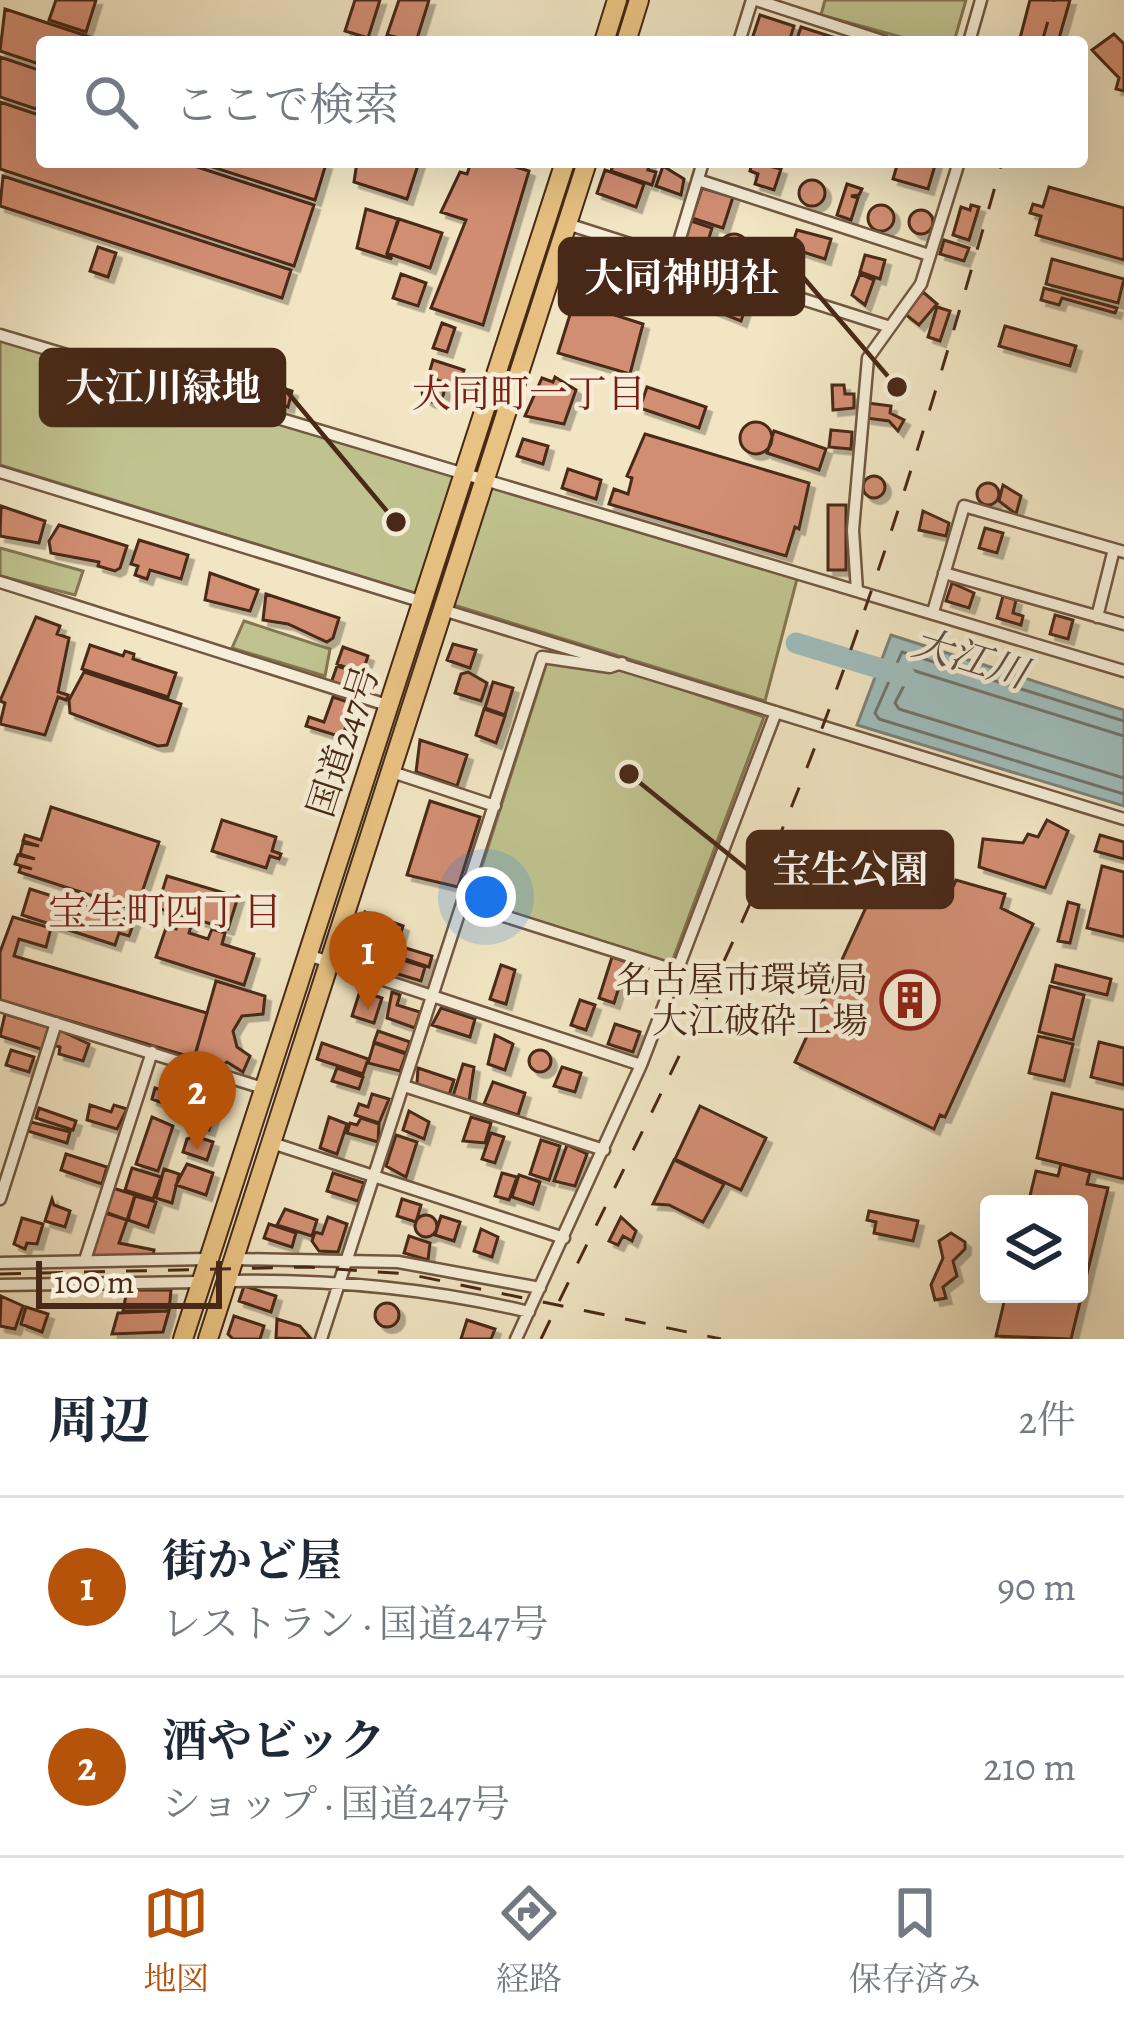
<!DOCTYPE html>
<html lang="ja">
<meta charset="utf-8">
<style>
body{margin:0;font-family:Alegreya,"Noto Serif JP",serif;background:#f6f6f7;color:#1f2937}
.controls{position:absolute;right:36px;bottom:36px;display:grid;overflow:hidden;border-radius:12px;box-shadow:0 12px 48px #0002}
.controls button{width:108px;height:108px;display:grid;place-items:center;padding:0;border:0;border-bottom:3px solid #e0e1e3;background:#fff;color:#1f2937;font:60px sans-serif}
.scale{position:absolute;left:36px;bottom:30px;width:186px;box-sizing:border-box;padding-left:12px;border:6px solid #482917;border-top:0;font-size:33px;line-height:42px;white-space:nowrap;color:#482917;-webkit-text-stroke:9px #f6eed8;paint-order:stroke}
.you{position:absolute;left:486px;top:897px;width:42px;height:42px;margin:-30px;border:9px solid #fff;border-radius:50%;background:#1a73e8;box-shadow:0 0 0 18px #1a73e833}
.badge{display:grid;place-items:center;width:78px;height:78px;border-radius:50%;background:#b45309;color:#fff;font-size:39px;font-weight:700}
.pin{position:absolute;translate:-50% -99px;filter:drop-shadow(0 3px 6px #0008)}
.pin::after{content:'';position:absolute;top:63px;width:42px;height:36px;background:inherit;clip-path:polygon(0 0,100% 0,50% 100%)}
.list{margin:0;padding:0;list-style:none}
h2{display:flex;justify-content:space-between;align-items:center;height:156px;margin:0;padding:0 48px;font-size:51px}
h2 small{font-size:39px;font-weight:400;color:#747a83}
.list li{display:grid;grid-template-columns:78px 1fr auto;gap:36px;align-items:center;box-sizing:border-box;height:180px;padding:0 48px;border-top:3px solid #e0e1e3}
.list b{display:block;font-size:45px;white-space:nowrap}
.list p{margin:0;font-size:39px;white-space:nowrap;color:#747a83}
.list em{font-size:39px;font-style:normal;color:#747a83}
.icon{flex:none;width:66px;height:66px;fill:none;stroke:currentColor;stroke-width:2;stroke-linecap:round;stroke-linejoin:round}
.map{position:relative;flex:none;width:1124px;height:1339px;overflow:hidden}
.search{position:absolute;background:#fff;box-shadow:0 12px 48px #0002;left:36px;right:36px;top:36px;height:132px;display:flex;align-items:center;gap:30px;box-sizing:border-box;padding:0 42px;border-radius:12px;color:#747a83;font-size:45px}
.sheet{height:516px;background:#fff}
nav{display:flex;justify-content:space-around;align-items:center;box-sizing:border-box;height:168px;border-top:3px solid #e0e1e3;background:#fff;font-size:33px;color:#747a83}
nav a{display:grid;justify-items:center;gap:6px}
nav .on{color:#b45309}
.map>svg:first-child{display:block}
.green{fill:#c0c38f;stroke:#847653;stroke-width:3}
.water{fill:#9ebdbc;stroke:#7c827a;stroke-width:3}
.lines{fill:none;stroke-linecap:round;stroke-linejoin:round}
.shore{stroke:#73736a;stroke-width:3}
.river{stroke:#9ebdbc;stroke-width:21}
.building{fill:#d28e73;stroke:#482917;stroke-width:3;filter:url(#shadow)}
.minor-casing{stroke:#725842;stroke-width:15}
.trunk-casing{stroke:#482917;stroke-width:22}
.minor{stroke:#f6eed8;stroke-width:10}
.trunk{stroke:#e8c282;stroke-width:18}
.rail{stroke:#482917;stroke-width:3;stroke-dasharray:21 21;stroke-linecap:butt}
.labels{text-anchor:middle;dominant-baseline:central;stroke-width:9;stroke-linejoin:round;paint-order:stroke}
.street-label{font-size:36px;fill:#482917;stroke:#f6eed8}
.poi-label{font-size:36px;fill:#482917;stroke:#f6eed8;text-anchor:end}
.neighbourhood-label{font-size:39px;fill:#7a1f14;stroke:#f6eed8}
.water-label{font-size:39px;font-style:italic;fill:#5e4e40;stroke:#f6eed8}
.leader{fill:none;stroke:#482917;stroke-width:4.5}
.callout-dot{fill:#482917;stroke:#f6eed8;stroke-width:4.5}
.callout{fill:#482917;stroke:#482917;stroke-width:4.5}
.callout-label{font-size:39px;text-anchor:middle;font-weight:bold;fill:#fff}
</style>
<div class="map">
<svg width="1124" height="1339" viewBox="0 0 1124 1339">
<defs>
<filter id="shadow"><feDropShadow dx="5.5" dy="5.5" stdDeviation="0" flood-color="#0004"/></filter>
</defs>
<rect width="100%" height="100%" fill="#f1e5c3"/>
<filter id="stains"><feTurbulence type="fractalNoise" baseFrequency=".00167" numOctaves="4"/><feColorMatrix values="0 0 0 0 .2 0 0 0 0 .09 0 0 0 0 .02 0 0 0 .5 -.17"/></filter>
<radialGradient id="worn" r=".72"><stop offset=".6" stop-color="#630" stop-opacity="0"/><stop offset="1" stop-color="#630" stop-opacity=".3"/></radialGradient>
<path class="green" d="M825 0H966L954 42H919L821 15Z
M0 339 797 579 765 701 0 465Z
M0 548 83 571 75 595 0 576Z
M244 621 330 649 325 676 232 648Z
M547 662 624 670 764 717 673 959 666 962 477 901 474 891Z"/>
<path class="water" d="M891 635 1124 710V806L857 725Z"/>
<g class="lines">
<path class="shore" d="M1124 721 902 652 875 713 879 719 1124 794
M1124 736 912 670 895 703 899 709 1124 778"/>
<path class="river" d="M796 643 905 676"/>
</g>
<path class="building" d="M56 0H96L86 32 49 20Z
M355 0H380L368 38 345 31Z
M399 0H429L416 42 387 35Z
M1030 0H1070L1058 42H1019Z
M5 9 105 42H42V65L0 51Z
M760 15 794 26 789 42H751Z
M801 27 848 42H796Z
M1114 34 1124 44V91L1116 89 1119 78 1092 50Z
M0 57 42 71V111L0 97Z
M0 102 42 116V162H182L314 205 294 266 0 169Z
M197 162H320L326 164 315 200Z
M357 162H419L407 199 354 182Z
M471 162H500L529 171 483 325 431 308 466 220 441 212 460 172 467 174Z
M614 162H650L648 170 656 172 652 185 611 171Z
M752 162 781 169 774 190 755 184 758 174 750 171Z
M898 162H936L928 189 893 179Z
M663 166 684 179 681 195 656 186Z
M605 170 644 184 636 207 597 193Z
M3 176 291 270 282 298 0 206Z
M799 193a13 13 0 1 1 26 0a13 13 0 1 1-26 0Z
M847 184 862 189 859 195 851 196 858 198 851 220 837 215Z
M1049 187 1124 208V260L1036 235 1041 216 1030 213 1033 204 1043 207Z
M702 188 733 197 723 228 692 218Z
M971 205 979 207 969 240 953 235 961 207 970 210Z
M868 218a13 13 0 1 1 26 0a13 13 0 1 1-26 0Z
M366 209 398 219 387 254 392 259 357 248Z
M909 222a12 12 0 1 1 24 0a12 12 0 1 1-24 0Z
M399 219 442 233 430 268 387 253Z
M691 221 712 228 708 241 722 240 715 260 683 248Z
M797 230 831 239 825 259 791 248Z
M720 248a14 14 0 1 1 28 0a14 14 0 1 1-28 0Z
M944 240 969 248 964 261 940 254Z
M98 247 116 253 108 277 90 271Z
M865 255 885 260 880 279 860 272Z
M1052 259 1124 279 1118 303 1046 284Z
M401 274 426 283 418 306 393 298Z
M860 274 874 280 865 305 852 295Z
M1044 288 1117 308 1115 313 1062 298 1059 305 1041 300Z
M714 291 748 300 741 321 708 308Z
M923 292 937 304 919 325 905 314Z
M574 302 643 324 630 374 558 353Z
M937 307 950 311 940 341 928 337Z
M442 323 455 328 447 352 433 348Z
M1005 326 1076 346 1070 366 999 346Z
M433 360 464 370 458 387 428 377Z
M555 377 576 390 564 424 525 416 542 378 553 382Z
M422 391a11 11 0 1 1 22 0a11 11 0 1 1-22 0Z
M270 384 292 391 288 407 265 400Z
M832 385H844L845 394H854V408L833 410Z
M647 387 706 407 699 428 640 408Z
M868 403 891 406 890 413 904 420 898 431 889 421 866 418Z
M740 438a16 16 0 1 1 32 0a16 16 0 1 1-32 0Z
M831 430 852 432 851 449 829 447Z
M774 431 826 449 819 470 767 453Z
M645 434 809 483 799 529 795 527 786 556 609 504 614 489 628 494 632 478 627 476Z
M523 439 548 446 543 464 517 456Z
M568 469 601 480 596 499 562 488Z
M863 487a11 11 0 1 1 22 0a11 11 0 1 1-22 0Z
M977 494a11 11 0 1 1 22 0a11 11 0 1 1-22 0Z
M1003 485 1021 496 1016 514 999 501Z
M828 505H846V570H828Z
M1 506 45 521 39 543 0 536Z
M923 511 949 523 946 536 919 530Z
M59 525 127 546 120 568 115 571 98 566 99 562 51 553 49 541Z
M985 528 1003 533 997 553 979 548Z
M139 540 188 555 181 579 150 570 147 579 135 575 138 566 131 564Z
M210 573 258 590 250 611 205 600Z
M952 583 974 593 969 608 946 601Z
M266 594 339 618 333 638 327 642 288 624 263 620Z
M1003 596 1016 600 1013 613 1023 616 1021 625 997 618Z
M1055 615 1073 620 1068 639 1050 634Z
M36 617 60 626 57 634 69 638 58 692 68 695 66 700 58 697 45 735 0 724 5 703 0 701Z
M453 644 476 650 470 668 447 660Z
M90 645 123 656 125 651 134 654 133 659 176 673 168 697 82 669Z
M343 647 368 656 362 674 337 664Z
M337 666 365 675 359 692 331 683Z
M84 672 181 704 167 745 158 746 70 713 69 700Z
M468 672 487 683 481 701 455 693 461 674Z
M493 682 513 688 505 715 485 708Z
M333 697 354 704 345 729 354 732 351 740 306 726 309 717 324 722Z
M484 709 505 716 496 743 476 735Z
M420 740 467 755 457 786 416 772Z
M430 801 480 817 458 887 407 875Z
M51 807 159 842 136 910 19 872 21 866 32 869 15 864 18 855 35 859 20 854 23 843 39 846 23 841 25 835 41 840Z
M222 820 276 837 272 851 281 854 279 859 270 856 266 868 212 851Z
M1047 820 1068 831 1045 888 979 867 983 839 1023 843 1028 834 1038 837Z
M1100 835 1124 842V859L1095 851Z
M897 858 954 885 956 880 1005 894 1001 908 1033 924 945 1117 940 1115 934 1129 795 1062 884 868 891 870Z
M1102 866 1124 872V937L1087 928Z
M167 876 238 897 228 929 157 908Z
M30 889 134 922 129 936 119 933 115 945 22 915Z
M1068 902 1079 905 1070 943 1058 941Z
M365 912 403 926 395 952 356 940Z
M13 917 51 928 46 947 19 939 14 956 207 1013 194 1058 0 1000V952Z
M179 919 192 923 189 933 208 939 212 929 225 933 222 944 254 954 244 985 156 957 167 925 176 929Z
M399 946 432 956 429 967 396 956Z
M612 957 627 962 614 1003 599 998Z
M396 958 425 967 421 981 391 972Z
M501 965 515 970 506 1004 490 999Z
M1056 965 1111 979 1107 995 1052 982Z
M216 981 265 996 263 1014 242 1016 233 1031 237 1047 250 1056 243 1072 227 1062 221 1066 194 1059Z
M1050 986 1084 995 1073 1040 1039 1032Z
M360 991 382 998 374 1023 352 1016Z
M392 992 400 995 397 1005 420 1012 415 1028 387 1018Z
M580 1000 595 1005 586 1030 571 1025Z
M441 1008 475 1019 470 1037 432 1025Z
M5 1014 51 1028 44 1050 0 1036Z
M615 1024 640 1032 633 1052 608 1044Z
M59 1030 89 1044 83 1061 59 1054 60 1047 54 1045Z
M378 1031 410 1042 406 1053 374 1042Z
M495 1035 513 1044 505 1070 488 1064Z
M1038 1036 1073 1044 1064 1081 1029 1073Z
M1099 1042 1124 1048V1085L1091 1077Z
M322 1043 368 1059 363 1074 317 1059Z
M374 1043 406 1054 400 1071 368 1063Z
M529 1061a11 11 0 1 1 22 0a11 11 0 1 1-22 0Z
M11 1050 34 1057 29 1072 6 1065Z
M463 1064 474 1067 469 1101 453 1096Z
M562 1067 581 1073 575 1092 554 1086Z
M337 1068 363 1077 359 1089 332 1081Z
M418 1068 454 1080 449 1095 417 1084Z
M493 1082 525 1093 518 1115 484 1104Z
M155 1088 186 1098 181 1110 152 1099Z
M1052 1093 1124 1110V1179L1037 1158Z
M372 1094 389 1099 379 1123 355 1115 359 1104 368 1107Z
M188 1104 214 1113 209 1130 183 1121Z
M90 1105 111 1112 114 1105 127 1109 117 1129 87 1120Z
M700 1106 766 1138 741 1190 675 1159Z
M39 1108 76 1121 73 1130 36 1118Z
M409 1111 429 1122 424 1139 403 1130Z
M152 1117 173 1126 158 1171 136 1164Z
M329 1117 347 1124 337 1154 320 1148Z
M471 1117 491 1123 485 1143 463 1141Z
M361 1118 379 1124 378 1142 347 1133 350 1123 357 1125Z
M31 1122 70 1132 67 1143 28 1131Z
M491 1133 504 1137 495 1163 482 1159Z
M396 1135 417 1142 406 1177 386 1166Z
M195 1136 213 1142 207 1160 183 1152 187 1139Z
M541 1140 560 1146 549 1180 530 1174Z
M567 1145 587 1154 575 1186 554 1181Z
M66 1154 107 1167 102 1184 61 1170Z
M674 1160 724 1184 703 1222 669 1205 653 1204Z
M187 1164 213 1173 206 1195 176 1185Z
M1061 1164 1090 1172 1087 1184 1108 1188 1071 1339 996 1336 1006 1294H1079V1204H1028L1036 1171 1058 1176Z
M132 1168 161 1177 153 1199 125 1190Z
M164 1169 179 1174 172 1203 156 1198Z
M333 1173 364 1183 358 1201 327 1191Z
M502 1173 517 1177 509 1200 495 1196Z
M519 1175 540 1182 533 1204 512 1197Z
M113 1188 135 1195 127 1220 105 1212Z
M135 1196 156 1202 148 1227 128 1220Z
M52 1199 54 1205 70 1211 65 1227 45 1221Z
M402 1199 421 1205 416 1222 397 1216Z
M285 1209 317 1220 312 1236 277 1225Z
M869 1211 918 1221 913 1241 874 1233 876 1222 867 1220Z
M105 1213 127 1220 119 1243 154 1250 153 1255 91 1256Z
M415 1226a11 11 0 1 1 22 0a11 11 0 1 1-22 0Z
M441 1216 460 1222 454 1241 435 1235Z
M328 1217 347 1224 338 1252 319 1251 312 1241 315 1232 322 1234Z
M621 1217 636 1231 632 1241 623 1236 618 1245 609 1241Z
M22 1218 43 1224 37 1244 27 1243 25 1249 14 1244Z
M269 1224 296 1233 292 1247 264 1238Z
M481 1229 498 1237 492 1257 474 1251Z
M951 1233 965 1242V1249L953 1261 957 1276 943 1287 946 1298 935 1300 931 1285 943 1258 939 1241Z
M409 1236 430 1243 428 1260 404 1253Z
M244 1286 276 1296 271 1312 239 1301Z
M127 1290H171L169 1311H123Z
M1 1296 23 1306 15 1329 0 1326Z
M375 1315a12 12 0 1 1 24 0a12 12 0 1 1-24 0Z
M26 1307 48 1314 42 1332 21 1324Z
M169 1311 163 1332 112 1334 118 1313Z
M234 1316 264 1326 260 1339H233L228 1334Z
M277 1319 300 1326 311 1339 276 1338Z
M467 1320 495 1329 491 1339H461Z"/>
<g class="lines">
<g class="minor-casing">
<path id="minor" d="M756 0 885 42
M739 42 752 0
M969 42 981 0
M698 180 929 255
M564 223 887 326
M674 258 703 162
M0 335 1124 671
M0 472 423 602
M944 573 1124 624
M0 582 390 706
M857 591 853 530 868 358 921 284 959 162
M443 610 1124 819
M933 612 964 506 1124 552
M1097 617 1114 549
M392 772 495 806
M463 903 677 971
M308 955 641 1065
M0 1006 266 1089
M404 1086 604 1150
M272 1143 564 1238
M0 1199 56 1023
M234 1259 398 1262 540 1288
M85 1260 152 1052
M0 1263 207 1259
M227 1281C330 1279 429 1288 529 1312
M0 1285 200 1282
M321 1339 542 657 610 667 622 663
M516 1339 641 1065 776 712"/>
</g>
<g class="trunk-casing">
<path id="trunk" d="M604 42 617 0
M626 42 639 0
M183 1339 565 162
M208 1339 587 162"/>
</g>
<use href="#minor" class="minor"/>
<use href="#trunk" class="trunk"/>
<path class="rail" d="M1042 42 1054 0
M0 1274 306 1267 408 1274 721 1339
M541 1339C626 1161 719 985 793 803 877 593 941 379 1002 162"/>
</g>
<defs>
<g id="building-ring" transform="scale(3)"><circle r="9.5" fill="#f6eed8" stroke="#8f2418" stroke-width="1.5"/><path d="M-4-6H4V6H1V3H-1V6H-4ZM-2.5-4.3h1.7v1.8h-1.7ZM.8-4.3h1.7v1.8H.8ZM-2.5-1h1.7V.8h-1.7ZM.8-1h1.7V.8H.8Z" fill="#8f2418"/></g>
</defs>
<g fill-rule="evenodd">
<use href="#building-ring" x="910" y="1000"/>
</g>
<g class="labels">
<g class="street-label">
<text transform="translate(343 741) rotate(-72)">国道247号</text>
</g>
<g class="poi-label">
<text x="868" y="979">名古屋市環境局<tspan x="868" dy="41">大江破砕工場</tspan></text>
</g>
<g class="neighbourhood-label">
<text x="529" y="393">大同町一丁目</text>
<text x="165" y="911">宝生町四丁目</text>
</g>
<g class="water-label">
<text transform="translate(970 658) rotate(17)">大江川</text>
</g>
</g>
<path class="leader" d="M897 387L803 277M396 522L284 388M629 774L748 870"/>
<g class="callout-dot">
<circle cx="897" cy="387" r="12"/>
<circle cx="396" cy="522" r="12"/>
<circle cx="629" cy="774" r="12"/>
</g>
<g class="callout">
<rect x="560" y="239" width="243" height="75" rx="12"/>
<rect x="41" y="350" width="243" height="75" rx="12"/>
<rect x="748" y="832" width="204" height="75" rx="12"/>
</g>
<g class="callout-label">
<text x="682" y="291">大同神明社</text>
<text x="163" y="401">大江川緑地</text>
<text x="850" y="883">宝生公園</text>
</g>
<rect width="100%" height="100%" filter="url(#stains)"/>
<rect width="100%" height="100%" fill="url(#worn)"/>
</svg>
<div class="controls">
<button><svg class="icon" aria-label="layers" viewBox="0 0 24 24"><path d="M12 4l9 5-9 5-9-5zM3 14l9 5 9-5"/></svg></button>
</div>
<div class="scale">100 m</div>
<div class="you"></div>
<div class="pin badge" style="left:368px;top:1010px">1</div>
<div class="pin badge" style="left:197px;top:1150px">2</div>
<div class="search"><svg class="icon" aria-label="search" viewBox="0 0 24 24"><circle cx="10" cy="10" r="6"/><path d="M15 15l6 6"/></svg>ここで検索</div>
</div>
<section class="sheet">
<h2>周辺<small>2件</small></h2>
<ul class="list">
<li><span class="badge">1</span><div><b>街かど屋</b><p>レストラン · 国道247号</p></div><em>90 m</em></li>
<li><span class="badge">2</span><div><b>酒やビック</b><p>ショップ · 国道247号</p></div><em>210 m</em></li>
</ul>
</section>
<nav>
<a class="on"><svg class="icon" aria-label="map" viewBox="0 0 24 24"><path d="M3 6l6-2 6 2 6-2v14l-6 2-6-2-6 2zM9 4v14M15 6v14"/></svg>地図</a>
<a><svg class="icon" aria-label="directions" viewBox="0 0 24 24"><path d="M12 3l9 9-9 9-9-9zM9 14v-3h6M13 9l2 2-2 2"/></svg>経路</a>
<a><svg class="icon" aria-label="saved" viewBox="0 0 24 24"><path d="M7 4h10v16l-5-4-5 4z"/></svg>保存済み</a>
</nav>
